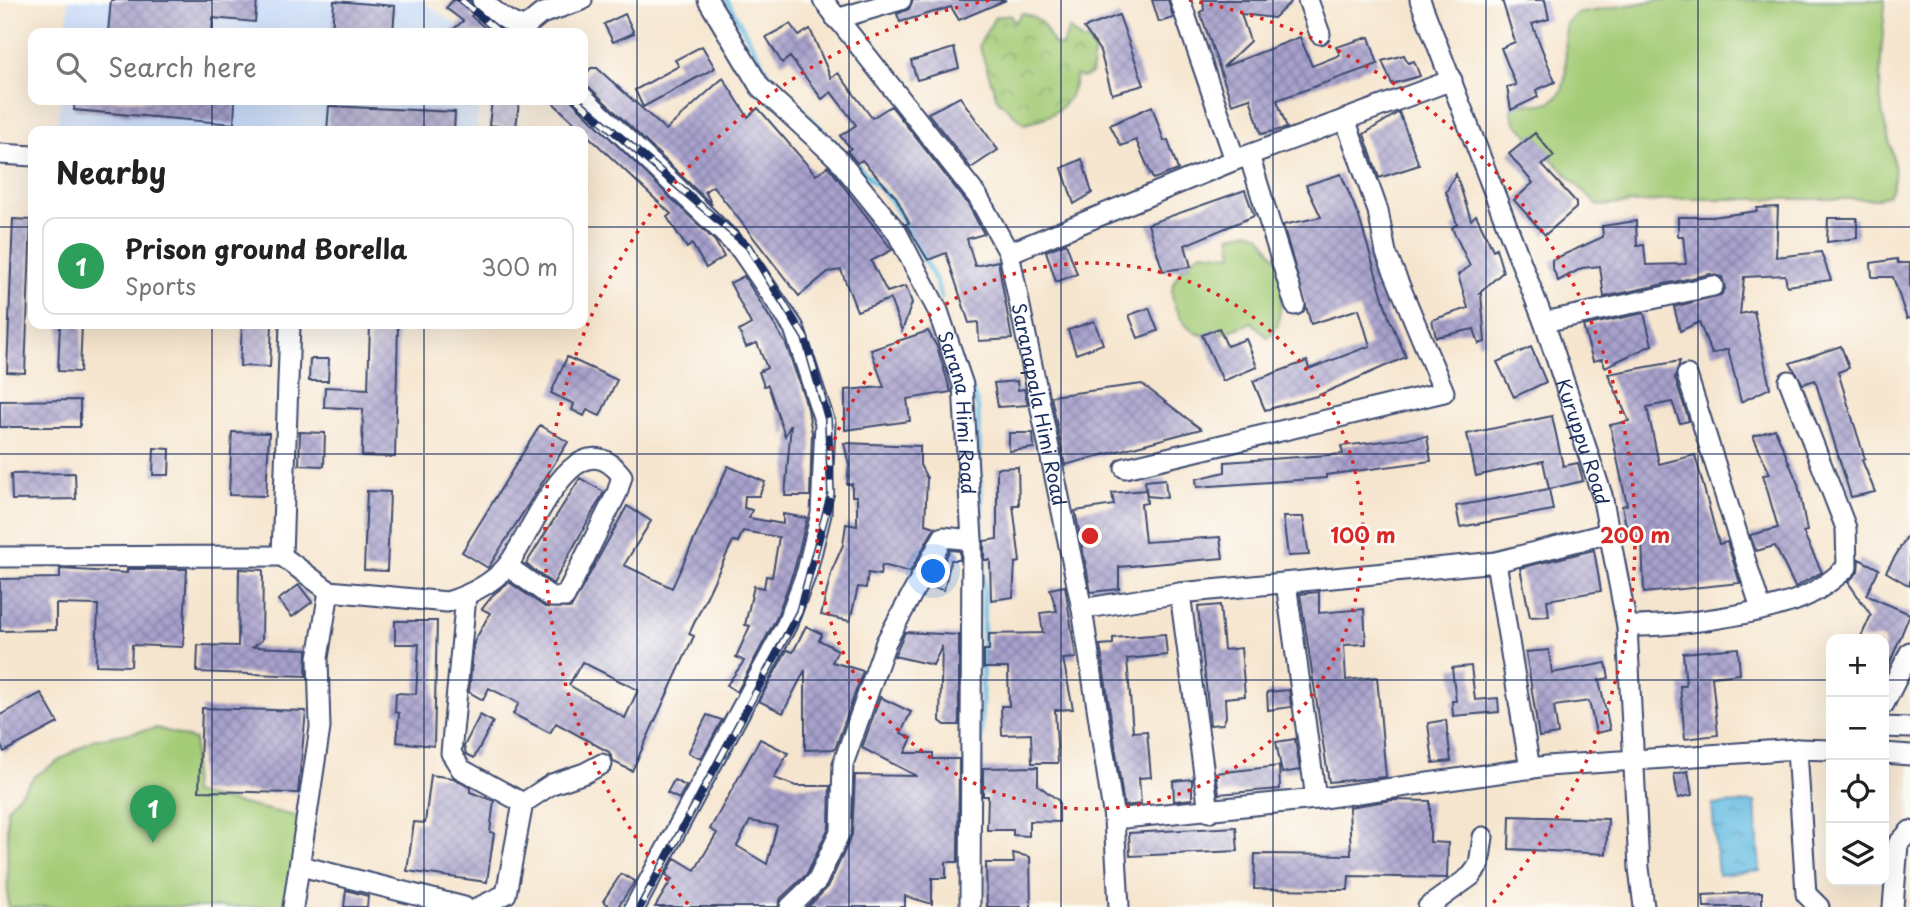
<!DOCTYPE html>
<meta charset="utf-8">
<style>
body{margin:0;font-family:"Playpen Sans",sans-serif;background:#f6f6f6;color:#222}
.controls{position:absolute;right:21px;bottom:21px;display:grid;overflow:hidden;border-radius:14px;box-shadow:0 7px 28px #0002}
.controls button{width:63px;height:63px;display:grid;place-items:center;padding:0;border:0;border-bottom:2px solid #e0e0e0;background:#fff;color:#222;font:35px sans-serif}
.you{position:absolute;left:934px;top:572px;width:24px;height:24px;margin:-18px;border:5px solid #fff;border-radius:50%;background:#1a73e8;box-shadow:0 0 0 10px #1a73e833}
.badge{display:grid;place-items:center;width:46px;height:46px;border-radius:50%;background:#d1495b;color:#fff;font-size:23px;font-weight:700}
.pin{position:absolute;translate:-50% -58px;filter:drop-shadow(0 2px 4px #0008)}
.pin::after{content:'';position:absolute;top:37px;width:24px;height:21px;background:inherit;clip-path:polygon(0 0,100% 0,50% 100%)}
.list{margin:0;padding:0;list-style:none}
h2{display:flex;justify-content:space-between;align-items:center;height:91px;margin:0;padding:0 28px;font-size:30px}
h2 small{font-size:23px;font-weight:400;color:#767676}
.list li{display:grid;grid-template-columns:46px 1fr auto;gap:21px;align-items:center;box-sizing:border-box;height:98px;margin:0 14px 14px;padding:0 14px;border:2px solid #e0e0e0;border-radius:14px}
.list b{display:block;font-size:26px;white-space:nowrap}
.list p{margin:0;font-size:23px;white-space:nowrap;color:#767676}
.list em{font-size:23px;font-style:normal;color:#767676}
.icon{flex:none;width:38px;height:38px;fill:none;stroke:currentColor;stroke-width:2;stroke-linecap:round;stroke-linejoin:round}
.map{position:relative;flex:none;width:1910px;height:907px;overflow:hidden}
.search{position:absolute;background:#fff;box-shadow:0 7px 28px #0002;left:28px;top:28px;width:560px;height:77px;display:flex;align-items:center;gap:18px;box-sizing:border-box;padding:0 24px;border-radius:14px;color:#767676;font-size:26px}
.panel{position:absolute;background:#fff;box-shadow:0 7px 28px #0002;left:28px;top:126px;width:560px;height:203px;border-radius:14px}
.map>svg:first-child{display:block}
.built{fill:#c9dcf9}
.green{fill:#a5cc77;stroke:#607e6a;stroke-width:2}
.park{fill:url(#park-crowns);stroke:#607e6a;stroke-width:2}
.water{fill:url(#water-ripples);stroke:#4176a0;stroke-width:2}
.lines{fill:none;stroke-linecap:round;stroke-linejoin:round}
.stream{stroke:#67bde3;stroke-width:5}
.building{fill:url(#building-cross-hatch);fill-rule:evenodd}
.minor-casing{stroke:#3c4a6f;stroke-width:23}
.minor{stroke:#fff;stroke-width:19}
.rail-casing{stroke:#1b2f5e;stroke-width:8}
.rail{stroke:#fdfcf7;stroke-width:5;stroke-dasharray:16;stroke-linecap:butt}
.grid{fill:none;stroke:#1b2f5e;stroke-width:2;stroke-opacity:0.55}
.ring{fill:none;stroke:#d62828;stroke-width:3.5;stroke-dasharray:3.5 7}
.labels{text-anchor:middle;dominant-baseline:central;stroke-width:5;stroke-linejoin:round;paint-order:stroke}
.street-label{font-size:19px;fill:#1b2f5e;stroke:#fdfcf7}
.centre{fill:#d62828;stroke:#fdfcf7;stroke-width:3.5}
.ring-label{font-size:21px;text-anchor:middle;font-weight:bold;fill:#d62828;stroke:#fdfcf7;stroke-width:5;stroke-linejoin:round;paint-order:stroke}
</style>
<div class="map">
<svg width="1910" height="907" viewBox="0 0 1910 907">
<defs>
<pattern id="park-crowns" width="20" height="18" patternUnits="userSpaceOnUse" patternTransform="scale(1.75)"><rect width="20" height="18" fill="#a5cc77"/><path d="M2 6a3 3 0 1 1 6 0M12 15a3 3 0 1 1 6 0" fill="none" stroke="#86a665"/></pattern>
<pattern id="water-ripples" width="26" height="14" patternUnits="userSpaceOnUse" patternTransform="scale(1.75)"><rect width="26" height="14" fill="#67bde3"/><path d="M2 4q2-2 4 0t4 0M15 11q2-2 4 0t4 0" fill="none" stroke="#549abb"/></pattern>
<pattern id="building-cross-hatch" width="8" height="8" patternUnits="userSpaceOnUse" patternTransform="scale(1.75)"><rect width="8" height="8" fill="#a8a1cc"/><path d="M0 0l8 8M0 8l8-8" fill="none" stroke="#8884a9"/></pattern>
</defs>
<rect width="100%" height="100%" fill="#fdfcf7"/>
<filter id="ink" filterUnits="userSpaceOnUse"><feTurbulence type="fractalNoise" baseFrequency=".0143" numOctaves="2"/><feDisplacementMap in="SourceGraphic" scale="14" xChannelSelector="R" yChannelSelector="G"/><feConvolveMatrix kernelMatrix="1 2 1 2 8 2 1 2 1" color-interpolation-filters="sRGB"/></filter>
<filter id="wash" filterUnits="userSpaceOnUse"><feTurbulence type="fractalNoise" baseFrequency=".00686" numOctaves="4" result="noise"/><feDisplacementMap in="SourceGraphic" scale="28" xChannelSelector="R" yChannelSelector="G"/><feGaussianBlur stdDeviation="1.57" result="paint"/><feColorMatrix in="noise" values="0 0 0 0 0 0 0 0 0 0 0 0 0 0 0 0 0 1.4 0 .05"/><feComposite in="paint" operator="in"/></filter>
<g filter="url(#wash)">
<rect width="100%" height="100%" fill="#f6e5ce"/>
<path class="built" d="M69 0H420L468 33H66Z
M60 100H480L476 131H57Z"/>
<path class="green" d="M1659 0H1885C1884 37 1876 80 1883 116 1888 142 1903 171 1888 195L1876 199H1681L1598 206 1515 122 1511 110 1519 103C1581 113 1562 65 1566 23L1576 14Z
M1249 231 1260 235 1285 271 1278 325 1268 338 1252 322C1237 329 1222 335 1205 335 1185 334 1168 303 1173 285 1177 272 1191 259 1201 252L1233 255 1230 236Z
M157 728 195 740 192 793 300 817 288 907H8L7 808 35 776 92 740Z"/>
<path class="park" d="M1022 13C1041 17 1046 28 1053 44L1062 46 1069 29 1082 41H1087L1089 35 1091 47 1095 48 1091 74 1083 78 1076 75C1072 107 1053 117 1024 124L997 99 979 45 995 17 1011 15 1014 23Z"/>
<path class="water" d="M1755 802 1760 871 1718 875 1712 805Z"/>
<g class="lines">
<path class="stream" d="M727 0 770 77 892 201 936 281 941 298
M971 387 978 408 984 593 980 796"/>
</g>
<g id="blocks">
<path class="building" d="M111 0H257L255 22 213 18 212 33H108Z
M453 0H470L476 11 471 16 491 33H449L463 21 446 8Z
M913 0H1006L959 20 951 7 900 22 897 14 909 9Z
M1152 0H1168L1173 18 1159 22Z
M1203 0H1293L1274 18 1241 14 1250 41 1223 67 1300 37 1312 66 1340 55 1336 47 1369 37 1378 64 1277 100 1287 128 1261 134 1250 98 1232 104 1200 12 1204 10Z
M1502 0H1545L1549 19 1532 24 1555 82 1536 90 1538 97 1511 110 1507 87 1516 85 1501 48 1515 42Z
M334 1 395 6 393 33H332Z
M625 14 634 33 613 42 604 24Z
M1119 15 1144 85 1112 94 1100 51 1084 28Z
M790 24 799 36 810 29 831 78 838 73 872 118 891 106 968 204 984 234 967 239 975 266 998 261 1012 339 979 341 978 322 969 323 946 253 928 260 906 224 909 223 896 197 862 160 857 163 847 151 851 148 840 136 856 125 831 92 822 99 790 57 782 63 766 37Z
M702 46 715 68 643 107 635 90 679 66 675 60Z
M954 48 959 68 917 80 911 61Z
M1404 55 1408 63 1414 61 1420 76 1392 84 1382 61Z
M591 68H597L666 130 723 78 748 117 758 108 816 175 828 166 892 250 871 261 887 292 906 286 912 303 902 331 890 299 857 311 841 270 828 272 799 296 713 186 705 191 712 205 587 85 583 78Z
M960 97 998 150 971 168 928 113Z
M75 100H235L234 124 74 110Z
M492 100 519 102 516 128 489 125Z
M550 100H571L715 241 724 257 706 268 692 244 687 248 667 217 671 214Z
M329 106 455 112 454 131H327Z
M1152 106 1164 141 1168 140 1178 170 1153 179 1136 140 1121 146 1110 125Z
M1399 112 1419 165 1379 178 1364 134Z
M1535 133 1554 156 1542 165 1576 202V208L1545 235 1514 200 1533 183 1509 154Z
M1082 159 1092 193 1074 204 1062 168Z
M1341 174 1359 217 1389 318 1406 357 1317 396 1265 410 1253 381 1307 361 1309 369 1370 346 1359 309 1311 324 1283 225 1321 217 1306 185Z
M1456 174 1471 220 1476 215 1493 250 1496 248 1503 272 1478 294 1481 293 1485 342 1479 344 1474 329 1436 337 1432 320 1468 308 1458 275 1470 266 1452 228 1457 224 1446 192Z
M1245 190 1254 216 1185 245 1191 267 1163 271 1148 224Z
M1778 207 1776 257 1821 252 1831 280 1787 286 1785 275 1744 277 1740 314 1754 311 1770 388 1741 402 1728 349 1712 354 1699 322 1680 331 1674 307 1721 295 1725 289 1722 277 1710 274 1604 297 1600 266 1582 268 1558 281 1552 266V260L1603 237 1602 226 1636 221 1637 246 1644 245 1646 265 1686 264 1683 236H1678V217H1712L1757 211V208Z
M1828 218H1857V238L1827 242Z
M13 219 31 220 25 373 7 372Z
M1066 243 1077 274 1056 282 1046 251Z
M1897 259 1898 263H1910V318L1907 319 1893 277H1872L1871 263Z
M744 276 786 344 808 409 812 433 810 496H785L791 424 785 436 768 385 764 386 759 372 767 368 757 343 746 347 739 331 751 324 730 283Z
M1149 308 1158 331 1138 338 1129 315Z
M1644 313 1652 345 1605 367 1602 359 1593 361 1583 326Z
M1094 321 1103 344 1076 354 1068 330Z
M60 324H82L80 372 58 371Z
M242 324H272L270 367 240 366Z
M370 324H398L395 457 362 456 363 409 324 407 325 387 368 389Z
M1219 328 1227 346 1246 339 1257 367 1223 381 1202 335Z
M928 331 937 347 951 392 907 399 910 421 845 430V390L884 387 871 350Z
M1841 346 1849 368 1838 372 1865 459 1862 460 1875 492 1851 497 1815 380 1803 384 1790 363Z
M1531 347 1546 382 1514 397 1497 362Z
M567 357 617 380 600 416 587 410 584 416 572 410 574 404 551 393Z
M310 359H329L328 381H309Z
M1680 361 1675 378 1689 421 1680 423 1672 402 1647 407 1659 464 1695 455 1719 544 1727 542 1740 583 1644 593 1642 537 1631 539 1627 531 1622 506 1627 505 1610 425 1629 421 1608 374Z
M1017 381 1018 390 1024 389 1028 405 998 407 994 383Z
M1142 384 1201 429 1065 465 1051 396Z
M80 400V427H0V401Z
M1552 416 1563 466 1578 463 1583 481 1549 489 1543 461 1476 476 1467 434Z
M540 425 568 442 488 568 462 552Z
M1775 429 1798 484 1807 531 1803 532 1822 572 1795 587 1775 546 1756 551 1750 535 1778 528 1763 475 1770 474 1753 436Z
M232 432 269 433 266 496 229 495Z
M300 432 325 433 324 466 299 465Z
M1009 433H1033L1034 448 1009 451Z
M1427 436 1431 461 1326 475V478L1197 487 1196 479 1225 472V462L1343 454 1341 446Z
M844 443 920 446V465L927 478 925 524 935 527 910 572 882 565 880 575 868 573 866 588 858 587 850 621 821 615 832 570 843 545 846 524 857 526V496H852V484H847L849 465Z
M154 448 170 449 169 475H153Z
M728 466 765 482 759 496H745L744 508 752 510 749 518 783 524V514L807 518 795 567 776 619 737 692 727 685 744 661 736 657 750 626 745 625 754 586 764 588 766 576 772 577 779 537 743 531 738 542 733 541 689 634 694 636 632 771 614 762 609 752 556 723 550 733 513 714 519 703 489 688 483 700 469 692 474 642 490 613 482 609 494 594 509 582 545 607 571 608 627 506 651 521 624 565 672 588ZM582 662 638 690 625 718 569 685Z
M1018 467 1019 505H1013L1020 562 1015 563 1013 597 991 600 990 560H984V541L997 539V468Z
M75 473 76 499 12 500 11 474Z
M580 478 604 492 553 584 526 564Z
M1165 479 1167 498 1147 496 1145 481Z
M1549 489 1553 510 1460 527 1456 506Z
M1146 490 1147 503 1141 504 1145 542 1220 537 1223 558 1119 567V589L1091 592 1075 511 1114 505 1112 493Z
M367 491 390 492 387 571 364 570Z
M1283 517H1303L1309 555 1288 556Z
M1910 531V586L1886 572Z
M950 550 960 551V560H951L944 590 930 587Z
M1594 550 1601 591 1547 600 1549 616 1530 617 1520 568Z
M1859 559 1879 569 1866 595 1910 614 1884 677V639H1860L1871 615 1848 582 1858 572Z
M60 569 127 573V569H187L183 647 132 645 131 666 96 665 98 605 56 604V630L0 631V579L60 578Z
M239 569 263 570 262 640 253 647 307 649 306 676 197 672 198 645 238 646Z
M299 585 312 602 292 617 278 600Z
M1065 586 1076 658 1063 659 1073 709 1055 710 1058 763H1032L1031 734 1002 735 1001 706H1009L1008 668H984V650H989V634L1043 633 1040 613 1057 611 1050 589Z
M1319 592V613L1364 609 1366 644 1344 645 1346 680 1377 677 1386 777 1329 782 1300 594Z
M1220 605 1224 650 1241 648 1245 696 1225 698 1226 717 1223 724 1210 725 1198 607Z
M395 621H437L434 746 397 742 399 713 395 712 396 693 416 694 419 644H395Z
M806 626 822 634 819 640 838 650 832 662 863 671 835 749 805 750V670L783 713 759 701 787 650 793 652Z
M905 632 959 635V725H945L940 721 942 646 933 665 894 656Z
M1165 634 1167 655 1127 659 1133 732 1147 731 1151 777 1139 778 1141 804 1124 806 1100 645 1113 644V638Z
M1738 648 1740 674 1712 677 1718 735 1685 739 1680 686H1686L1683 653Z
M1549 650 1552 673 1606 663 1609 678 1599 680 1610 730 1596 733 1589 701 1554 706 1558 734 1539 737 1526 652Z
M1471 666 1475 700 1498 698 1499 712 1453 716 1452 701H1456L1452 668Z
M1289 690 1291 707 1268 710 1267 692Z
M41 693 58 723 4 752 0 744V715Z
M880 697 911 712 901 733 912 738 905 753H933V759H959L958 862H946V878H932V904L905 896V907H808L828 887 852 835 855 775 917 776 862 748Z
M202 708 306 711 298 793 199 791Z
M480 715 493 722 474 758 466 754 464 746Z
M707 715 722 720 701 759 688 753Z
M1446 720 1451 761 1433 763 1428 723Z
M760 739 788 753 774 778 796 786H830L829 827 807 874 781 898 778 907H655L672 879 666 875 675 858 695 870 717 833 710 829ZM750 821 777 826 767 864 737 846Z
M1295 739 1300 770 1282 773 1276 742Z
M1279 766 1280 789 1219 794 1216 773Z
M1038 767V785L1059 801V822L1029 821V836L1013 835V830H987L988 796H983V768Z
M1688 771 1692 795 1678 798 1674 774Z
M431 775 453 778 470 788V792L494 801 490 832 494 833 487 882 407 871 414 822 425 823Z
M1192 779V799L1174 801 1173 781Z
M674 780 686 786 679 799 667 793Z
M1393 800 1430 801V842L1448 843 1447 878 1349 876 1348 890 1254 889 1255 854 1351 855 1349 807Z
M1510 816 1608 819 1606 854 1509 849Z
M1236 827 1238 851 1130 856 1129 833Z
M1013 853 1030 857 1031 907H987L986 863H1014Z
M621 874 635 881 618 907H611L603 901Z
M346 890 368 896 367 907H344Z
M1762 892V907H1704L1703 895Z"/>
</g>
</g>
<g filter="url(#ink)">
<use href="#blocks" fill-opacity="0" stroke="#3c4a6f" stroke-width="2"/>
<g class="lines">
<g class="minor-casing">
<g id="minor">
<path d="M482 0C494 11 508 24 525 27L541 14 582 0"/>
<path id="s1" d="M708 0 760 87 837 158 896 231 938 311 963 385 972 540 970 907"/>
<path id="s2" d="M823 0 978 197 1009 253 1082 609 1114 819 1119 907"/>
<path d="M1180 0 1235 160"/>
<path d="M1308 0 1320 34"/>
<path id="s3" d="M1420 0 1544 322 1602 495 1627 626 1639 868 1644 907"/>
<path d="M836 19 901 0"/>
<path d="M583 97 741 250 794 328 825 423 821 514 807 571 787 624 635 907"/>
<path d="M0 154 33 156"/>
<path d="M1249 155 1295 305"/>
<path d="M1009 253 1235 160 1452 80"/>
<path d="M1544 322 1713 286"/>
<path d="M290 324 282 556 329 591"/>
<path d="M1687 375 1761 609"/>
<path d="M1125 468 1444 392 1386 253 1378 211 1345 119"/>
<path d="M0 557 282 556"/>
<path d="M1496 562 1530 769"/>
<path d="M1286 583 1316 799"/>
<path d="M329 591 447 602C469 595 492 584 507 566 530 539 574 412 622 476L617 493 565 597H551L507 566"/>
<path d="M1180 593 1209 812"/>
<path d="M466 596 451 753 461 769 523 803 506 894 479 907"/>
<path d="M1082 609 1180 593 1496 562 1609 533"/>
<path d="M1627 626C1671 627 1745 616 1787 603 1809 597 1831 582 1847 567L1846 528 1789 381"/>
<path d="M1884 704 1910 652"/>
<path d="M1884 727 1910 728"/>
<path d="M1797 749 1806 894 1819 907"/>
<path d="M1884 753 1910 755"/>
<path d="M523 803 552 784 585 773 602 764"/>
<path d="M1114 819 1316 799 1547 766 1797 749 1831 750"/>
<path d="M301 866 464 907"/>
<path d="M293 907 320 728 318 658 329 591"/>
<path d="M790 907 817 881 841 830 843 764 886 642 943 537 972 540"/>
<path d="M1428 907 1471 876 1479 865 1483 837"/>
<path d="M1893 907 1898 844 1910 831"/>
</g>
</g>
<use href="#minor" class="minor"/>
<g class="rail-casing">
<path id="rail" d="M461 0 500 33
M577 100 748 246 805 338 828 419 831 494 799 612 640 907"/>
</g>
<use href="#rail" class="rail"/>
</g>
</g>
<path class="grid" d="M212 0V33M424 0V33M637 0V907M849 0V907M1061 0V907M1273 0V907M1486 0V907M1698 0V907M212 100V131M424 100V131M0 227H33M583 227H1910M212 324V907M424 324V907M0 454H1910M0 680H1831M1884 680H1910"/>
<g class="ring">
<circle cx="1090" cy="536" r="273"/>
<path d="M688 904A545 545 0 0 1 991 0M1189 0A545 545 0 0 1 1492 904"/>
</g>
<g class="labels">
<g class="street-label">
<text stroke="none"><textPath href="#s2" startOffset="469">Saranapala Himi Road</textPath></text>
<text stroke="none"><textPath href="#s1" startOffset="495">Sarana Himi Road</textPath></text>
<text stroke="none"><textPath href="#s3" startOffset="471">Kuruppu Road</textPath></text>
</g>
</g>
<circle cx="1090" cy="536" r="10" class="centre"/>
<g class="ring-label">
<text x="1363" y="543">100 m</text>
<text x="1635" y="543">200 m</text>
</g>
</svg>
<div class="controls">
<button>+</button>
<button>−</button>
<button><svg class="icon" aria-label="locate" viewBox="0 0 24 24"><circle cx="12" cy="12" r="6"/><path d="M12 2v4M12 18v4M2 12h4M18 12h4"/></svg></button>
<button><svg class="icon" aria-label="layers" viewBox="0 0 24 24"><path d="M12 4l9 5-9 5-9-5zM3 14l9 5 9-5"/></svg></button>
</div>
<div class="you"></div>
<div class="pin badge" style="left:153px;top:843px;background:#2e9e5b">1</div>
<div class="search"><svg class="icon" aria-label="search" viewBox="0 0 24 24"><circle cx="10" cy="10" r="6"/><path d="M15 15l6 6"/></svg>Search here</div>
<section class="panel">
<h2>Nearby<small></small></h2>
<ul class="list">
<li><span class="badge" style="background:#2e9e5b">1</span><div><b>Prison ground Borella</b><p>Sports</p></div><em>300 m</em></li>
</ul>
</section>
</div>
